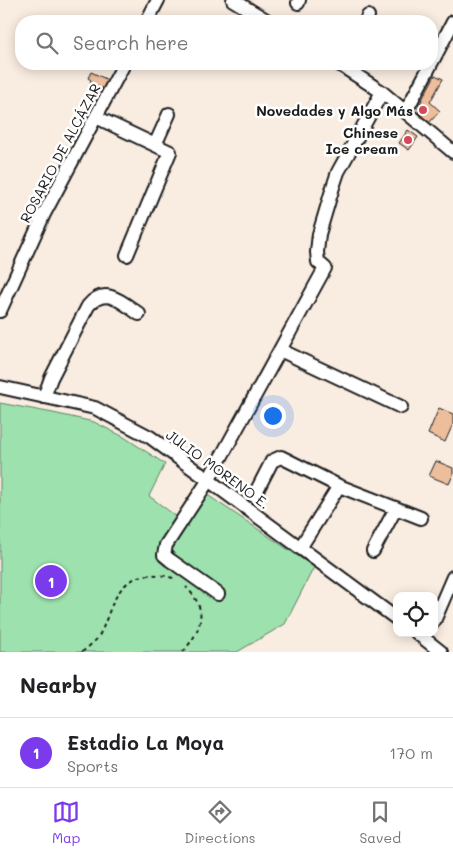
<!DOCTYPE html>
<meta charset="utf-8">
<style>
body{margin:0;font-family:Mali,sans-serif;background:#f6f6f6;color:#202124}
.controls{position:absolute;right:15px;bottom:15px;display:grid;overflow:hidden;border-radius:10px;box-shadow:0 2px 12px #0003}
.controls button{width:45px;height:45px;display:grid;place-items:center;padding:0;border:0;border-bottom:1px solid #e0e0e0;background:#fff;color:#202124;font:25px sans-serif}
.you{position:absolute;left:272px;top:415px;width:18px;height:18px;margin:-12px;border:4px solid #fff;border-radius:50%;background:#1a73e8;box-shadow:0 0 0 8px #1a73e833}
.badge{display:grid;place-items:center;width:32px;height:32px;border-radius:50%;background:#7c3aed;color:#fff;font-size:16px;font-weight:700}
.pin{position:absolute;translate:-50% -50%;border:2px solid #fff;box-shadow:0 1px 5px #0006}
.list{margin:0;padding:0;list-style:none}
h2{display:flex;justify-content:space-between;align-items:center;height:65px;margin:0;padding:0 20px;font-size:21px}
h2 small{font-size:16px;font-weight:400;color:#757577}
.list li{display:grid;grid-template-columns:32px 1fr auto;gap:15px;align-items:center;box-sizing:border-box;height:70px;padding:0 20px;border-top:1px solid #e0e0e0}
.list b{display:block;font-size:19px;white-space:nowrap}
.list p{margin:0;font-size:16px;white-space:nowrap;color:#757577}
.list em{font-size:16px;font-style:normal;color:#757577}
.icon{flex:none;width:28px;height:28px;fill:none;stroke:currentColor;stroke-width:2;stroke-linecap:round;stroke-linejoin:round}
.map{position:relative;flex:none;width:453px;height:652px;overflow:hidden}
.search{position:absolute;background:#fff;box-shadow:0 2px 12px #0003;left:15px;right:15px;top:15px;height:55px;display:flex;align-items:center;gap:12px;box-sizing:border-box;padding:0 18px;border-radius:20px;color:#757577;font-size:19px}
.sheet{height:135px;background:#fff}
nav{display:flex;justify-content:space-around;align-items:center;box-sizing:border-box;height:70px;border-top:1px solid #e0e0e0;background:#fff;font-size:14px;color:#757577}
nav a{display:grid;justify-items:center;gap:2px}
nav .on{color:#7c3aed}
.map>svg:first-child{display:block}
.green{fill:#9de2ae;stroke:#5c7f65}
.building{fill:#ecbe9c;stroke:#1c1c1c}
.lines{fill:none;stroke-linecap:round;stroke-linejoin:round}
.minor-casing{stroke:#1c1c1c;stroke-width:16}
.path{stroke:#1c1c1c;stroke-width:2;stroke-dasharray:4 4;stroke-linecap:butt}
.minor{stroke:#fff;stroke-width:12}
.poi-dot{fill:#d1495b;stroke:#fff;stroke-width:2}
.labels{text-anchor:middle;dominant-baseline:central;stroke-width:5;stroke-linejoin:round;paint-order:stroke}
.poi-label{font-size:14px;font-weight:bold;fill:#1c1c1c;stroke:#fff;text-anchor:end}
.street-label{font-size:14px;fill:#1c1c1c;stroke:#fff}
</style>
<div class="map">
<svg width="453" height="652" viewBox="0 0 453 652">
<rect width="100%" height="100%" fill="#f9ece1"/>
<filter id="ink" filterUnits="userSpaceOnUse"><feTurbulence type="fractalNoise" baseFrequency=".02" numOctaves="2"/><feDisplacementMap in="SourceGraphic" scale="10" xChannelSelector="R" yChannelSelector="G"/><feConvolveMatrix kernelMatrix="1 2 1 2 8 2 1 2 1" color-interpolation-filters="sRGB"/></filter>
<g filter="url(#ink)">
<path class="green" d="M0 403 53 413 94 422 124 437 165 464 149 496 181 520 203 492 314 567 285 624 237 652H0Z"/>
<path class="building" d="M91 72 108 80 104 89 90 83 91 80 88 78Z
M435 75 443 79 430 102 440 111 429 123 419 113 418 107Z
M408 130 418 137 409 150 399 143Z
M439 408 453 414V424L445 442 428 434Z
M436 461 453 468V475L449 484 429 476Z"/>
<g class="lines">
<g class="minor-casing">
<path id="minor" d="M233 0 268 21
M298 3 299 0
M147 21 158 0
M366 21 368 16
M432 62 453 22
M339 64 382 92 453 152
M406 111 431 64
M96 117 170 152 127 255
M155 145 169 114
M0 311 44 214 124 64
M280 350 401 407
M0 387 95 408 150 437 397 619
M44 397 51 378 88 306C105 285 122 302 139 314
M254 496 272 461 281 457 339 486 421 518
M300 548 339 486
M373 551 396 508
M218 594 170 560 164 555 166 545 208 481 325 268 318 262 317 252 319 234 333 187 338 172 382 92
M434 621 453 577
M417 633 441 652"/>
</g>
<path class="path" d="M82 652C88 647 95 642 99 636 106 623 109 609 116 597 129 573 153 571 176 579
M183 652C202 629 209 610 186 587"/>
<use href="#minor" class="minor"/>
</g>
</g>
<g class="poi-dot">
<circle cx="423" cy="110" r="5"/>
<circle cx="408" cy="140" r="5"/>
</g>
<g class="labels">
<g class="poi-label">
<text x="413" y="110">Novedades y Algo Más</text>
<text x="398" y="132">Chinese<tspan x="398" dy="16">Ice cream</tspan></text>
</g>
<g class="street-label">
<text transform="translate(60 153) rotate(-62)">ROSARIO DE ALCÁZAR</text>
<text transform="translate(218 469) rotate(36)">JULIO MORENO E.</text>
</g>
</g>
</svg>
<div class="controls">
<button><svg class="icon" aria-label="locate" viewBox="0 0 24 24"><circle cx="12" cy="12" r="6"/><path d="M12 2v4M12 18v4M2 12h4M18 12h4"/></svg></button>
</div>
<div class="you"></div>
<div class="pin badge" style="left:51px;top:581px">1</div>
<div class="search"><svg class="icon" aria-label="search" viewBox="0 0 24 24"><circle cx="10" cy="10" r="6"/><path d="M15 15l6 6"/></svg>Search here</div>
</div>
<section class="sheet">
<h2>Nearby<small></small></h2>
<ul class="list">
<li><span class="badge">1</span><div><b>Estadio La Moya</b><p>Sports</p></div><em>170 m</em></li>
</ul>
</section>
<nav>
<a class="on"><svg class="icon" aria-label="map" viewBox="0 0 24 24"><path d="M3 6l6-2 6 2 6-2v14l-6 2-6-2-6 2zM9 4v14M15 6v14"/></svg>Map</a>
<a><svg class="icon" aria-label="directions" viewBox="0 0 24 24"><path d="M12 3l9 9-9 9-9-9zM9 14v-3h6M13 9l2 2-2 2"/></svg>Directions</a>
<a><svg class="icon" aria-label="saved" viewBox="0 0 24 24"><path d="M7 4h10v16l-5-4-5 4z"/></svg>Saved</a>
</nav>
